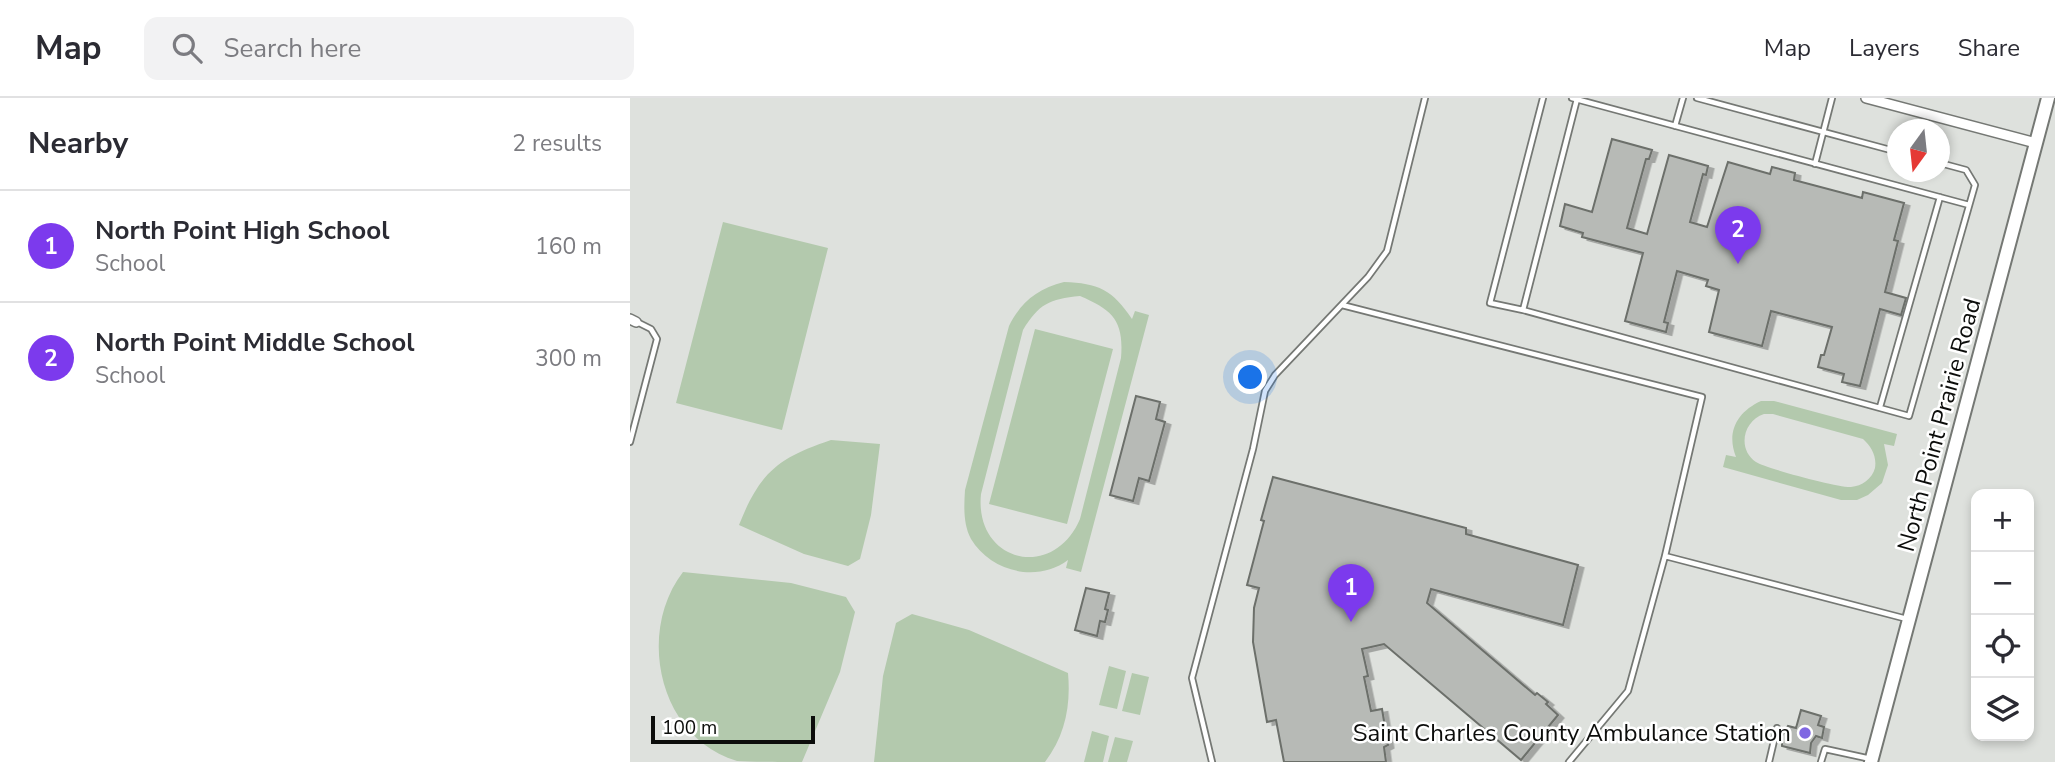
<!DOCTYPE html>
<meta charset="utf-8">
<style>
body{margin:0;font-family:"Nunito Sans",sans-serif;background:#f2f2f3;color:#2b2b33}
.controls{position:absolute;right:21px;bottom:21px;display:grid;overflow:hidden;border-radius:14px;box-shadow:0 4px 10px #0003}
.controls button{width:63px;height:63px;display:grid;place-items:center;padding:0;border:0;border-bottom:2px solid #e1e1e2;background:#fff;color:#2b2b33;font:35px sans-serif}
.compass{position:absolute;left:1257px;top:21px;width:63px;height:63px;border-radius:50%;background:#fff;box-shadow:0 4px 10px #0003;rotate:195deg}
.scale{position:absolute;left:21px;bottom:18px;width:164px;box-sizing:border-box;padding-left:7px;border:4px solid #0c0d0b;border-top:0;font-size:19px;line-height:24px;white-space:nowrap;color:#0c0d0b;-webkit-text-stroke:5px #fff;paint-order:stroke}
.you{position:absolute;left:621px;top:280px;width:24px;height:24px;margin:-18px;border:5px solid #fff;border-radius:50%;background:#1a73e8;box-shadow:0 0 0 10px #1a73e833}
.badge{display:grid;place-items:center;width:46px;height:46px;border-radius:50%;background:#7c3aed;color:#fff;font-size:23px;font-weight:700}
.pin{position:absolute;translate:-50% -58px;filter:drop-shadow(0 2px 4px #0008)}
.pin::after{content:'';position:absolute;top:37px;width:24px;height:21px;background:inherit;clip-path:polygon(0 0,100% 0,50% 100%)}
.list{margin:0;padding:0;list-style:none}
h2{display:flex;justify-content:space-between;align-items:center;height:91px;margin:0;padding:0 28px;font-size:30px}
h2 small{font-size:23px;font-weight:400;color:#7c7c81}
.list li{display:grid;grid-template-columns:46px 1fr auto;gap:21px;align-items:center;box-sizing:border-box;height:112px;padding:0 28px;border-top:2px solid #e1e1e2}
.list b{display:block;font-size:26px;white-space:nowrap}
.list p{margin:0;font-size:23px;white-space:nowrap;color:#7c7c81}
.list em{font-size:23px;font-style:normal;color:#7c7c81}
.icon{flex:none;width:38px;height:38px;fill:none;stroke:currentColor;stroke-width:2;stroke-linecap:round;stroke-linejoin:round}
.map{position:relative;flex:none;width:1425px;height:664px;overflow:hidden}
header{display:flex;align-items:center;gap:42px;box-sizing:border-box;height:98px;padding:0 35px;background:#fff;border-bottom:2px solid #e1e1e2}
header strong{font-size:33px}
nav{display:flex;gap:38px;margin-inline-start:auto;font-size:24px}
.search{width:490px;height:63px;background:#f2f2f3;display:flex;align-items:center;gap:18px;box-sizing:border-box;padding:0 24px;border-radius:14px;color:#7c7c81;font-size:26px}
main{display:flex}
aside{flex:1;background:#fff}
.map>svg:first-child{display:block}
.green{fill:#b3c9ad;fill-rule:evenodd}
.building{fill:#b7bab6;stroke:#6c6f6b;stroke-width:2;filter:url(#shadow)}
.lines{fill:none;stroke-linecap:round;stroke-linejoin:round}
.lane-casing{stroke:#757874;stroke-width:8}
.street-casing{stroke:#757874;stroke-width:12}
.secondary-casing{stroke:#757874;stroke-width:16}
.lane{stroke:#fff;stroke-width:4.5}
.street{stroke:#fff;stroke-width:9}
.secondary{stroke:#fff;stroke-width:12}
.poi-dot{fill:#7f67e2;stroke:#fff;stroke-width:2.5}
.labels{text-anchor:middle;dominant-baseline:central;stroke-width:5;stroke-linejoin:round;paint-order:stroke}
.street-label{font-size:24px;fill:#0c0d0b;stroke:#fff}
.poi-label{font-size:24px;fill:#0c0d0b;stroke:#fff;text-anchor:end}
</style>
<header>
<strong>Map</strong>
<div class="search"><svg class="icon" aria-label="search" viewBox="0 0 24 24"><circle cx="10" cy="10" r="6"/><path d="M15 15l6 6"/></svg>Search here</div>
<nav><a>Map</a><a>Layers</a><a>Share</a></nav>
</header>
<main>
<aside>
<h2>Nearby<small>2 results</small></h2>
<ul class="list">
<li><span class="badge">1</span><div><b>North Point High School</b><p>School</p></div><em>160 m</em></li>
<li><span class="badge">2</span><div><b>North Point Middle School</b><p>School</p></div><em>300 m</em></li>
</ul>
</aside>
<div class="map">
<svg width="1425" height="664" viewBox="0 0 1425 664">
<defs>
<filter id="shadow"><feDropShadow dx="5.5" dy="3" stdDeviation="0" flood-color="#0004"/></filter>
</defs>
<rect width="100%" height="100%" fill="#dee1dd"/>
<path class="green" d="M93 124 198 150 152 332 46 305Z
M434 184C468 185 483 192 502 221L505 213 519 217 451 474 436 470 438 462C407 485 361 474 341 441 333 426 334 408 335 392L379 228C391 204 407 191 434 184ZM450 198C483 212 494 223 491 260L450 421C423 484 344 464 351 396L393 232C409 206 419 201 450 198Z
M405 231 483 251 437 426 359 406Z
M1131 303H1144L1267 336 1264 348 1254 346 1258 367 1252 385 1238 397 1227 402H1211L1093 369 1096 357 1106 359C1096 334 1107 314 1131 303ZM1134 316H1143L1233 341C1241 348 1247 358 1245 370 1242 381 1232 388 1221 389 1209 390 1135 370 1126 364 1107 351 1113 323 1134 316Z
M201 342 250 346 241 417 230 461 218 468 174 456 109 427C130 374 148 360 201 342Z
M53 474 161 485 216 499 225 514 210 574 172 664C154 664 123 664 107 663 29 640 6 535 53 474Z
M282 516 339 532 438 575C441 608 435 638 415 664H244L253 578 266 525Z
M479 568 496 573 487 611 469 607Z
M502 575 519 579 510 617 492 613Z
M462 633 479 638 473 664H454Z
M485 639 503 643 497 664H478Z"/>
<path class="building" d="M982 41 1022 52 1019 61H1016L997 130 1017 136 1039 57 1078 68 1076 77 1073 76 1060 124 1077 129 1098 64 1140 76 1142 69 1165 75 1164 82 1232 100 1233 94 1274 105 1264 142 1268 143 1255 194 1276 200 1271 217 1250 211 1230 288 1212 284 1214 276 1188 269 1191 257H1194L1202 229 1141 213 1132 248 1079 234 1089 192 1076 188 1078 182 1047 173 1034 224 1038 225 1036 234 995 223 1013 155 952 139 953 135 930 128 935 106 962 114Z
M506 298 530 304 526 321 535 324 519 383 509 380 503 403 480 397Z
M643 379 836 430V436L948 467 933 527 801 491 797 505 905 597 907 595 918 604 916 606 928 617 891 662 754 546 732 551 738 578 734 579 741 613 752 611 758 647 754 649 756 664H654L646 622 637 624 623 544 624 510 629 490 617 487 634 423 631 422Z
M456 490 479 495 475 511 478 512 475 524 470 523 467 538 445 532Z
M1171 612 1191 618 1188 627 1194 629 1192 640 1186 638 1181 645 1180 655 1152 648V638L1158 628 1166 630Z"/>
<g class="lines">
<g class="lane-casing">
<path id="lane" d="M913 0 860 205 893 212 1279 318 1345 87 1336 72 1310 65
M942 0 1339 107
M1067 0 1268 54
M1045 28 1053 0
M1185 66 1202 0
M712 207 1072 299 1035 458
M893 212 947 1
M1250 309 1310 99
M0 344 27 241 21 231 7 224
M582 664 562 580 623 351 635 293 645 277 738 179 757 153 795 0
M939 664 998 593 1035 458 1277 521
M1139 664 1147 630
M1191 664 1195 651 1241 661"/>
</g>
<g class="street-casing">
<path id="street" d="M1236 0 1406 45
M0 221 6 224"/>
</g>
<g class="secondary-casing">
<path id="secondary" d="M1241 664 1418 0"/>
</g>
<use href="#lane" class="lane"/>
<use href="#street" class="street"/>
<use href="#secondary" class="secondary"/>
</g>
<circle class="poi-dot" cx="1175" cy="635" r="7"/>
<g class="labels">
<g class="street-label">
<text transform="translate(1309 327) rotate(-75)">North Point Prairie Road</text>
</g>
<g class="poi-label">
<text x="1161" y="635">Saint Charles County Ambulance Station</text>
</g>
</g>
</svg>
<div class="controls">
<button>+</button>
<button>−</button>
<button><svg class="icon" aria-label="locate" viewBox="0 0 24 24"><circle cx="12" cy="12" r="6"/><path d="M12 2v4M12 18v4M2 12h4M18 12h4"/></svg></button>
<button><svg class="icon" aria-label="layers" viewBox="0 0 24 24"><path d="M12 4l9 5-9 5-9-5zM3 14l9 5 9-5"/></svg></button>
</div>
<svg class="compass" viewBox="-18 -18 36 36"><path d="M0-13l5 13h-10z" fill="#e53935"/><path d="M0 13l5-13h-10z" fill="#7c7c81"/></svg>
<div class="scale">100 m</div>
<div class="you"></div>
<div class="pin badge" style="left:721px;top:524px">1</div>
<div class="pin badge" style="left:1108px;top:166px">2</div>
</div>
</main>
